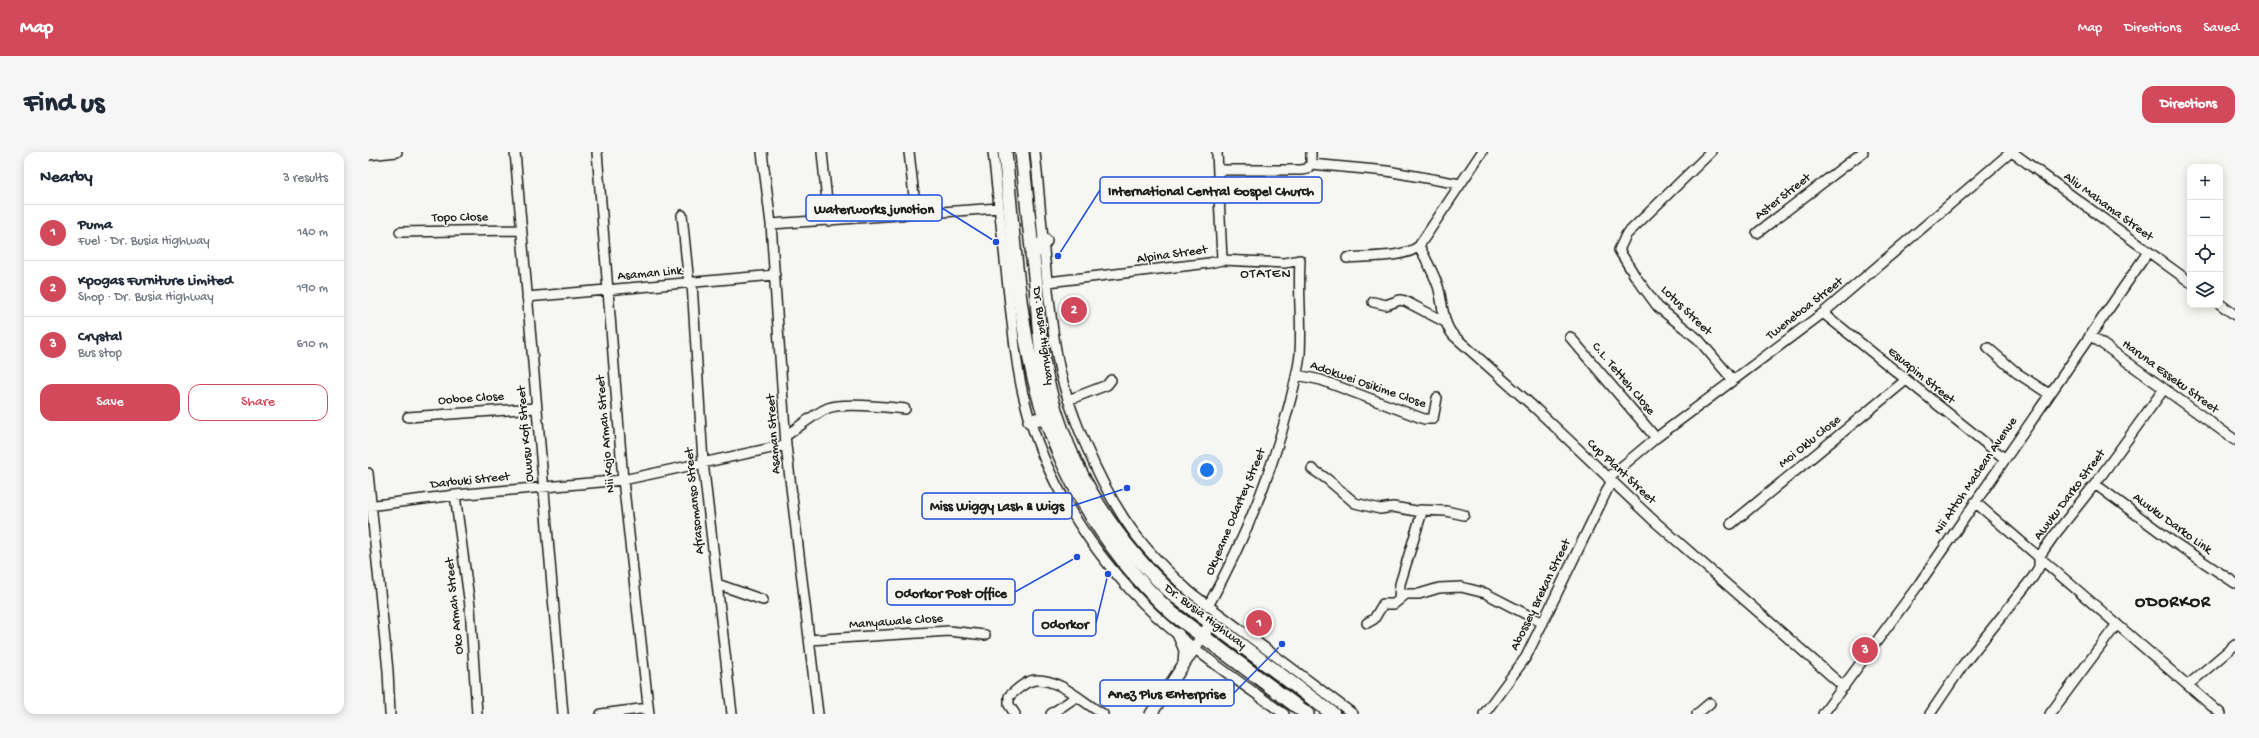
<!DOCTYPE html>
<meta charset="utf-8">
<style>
body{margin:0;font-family:"Gochi Hand",sans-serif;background:#f6f6f7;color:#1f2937}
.controls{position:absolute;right:12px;top:12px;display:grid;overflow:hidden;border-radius:8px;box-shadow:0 2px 10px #0003}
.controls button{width:36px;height:36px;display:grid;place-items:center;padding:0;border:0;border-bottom:1px solid #e0e1e3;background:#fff;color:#1f2937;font:20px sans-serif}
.you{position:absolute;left:839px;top:318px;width:14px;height:14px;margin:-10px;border:3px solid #fff;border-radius:50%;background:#1a73e8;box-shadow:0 0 0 6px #1a73e833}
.badge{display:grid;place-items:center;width:26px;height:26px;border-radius:50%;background:#d1495b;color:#fff;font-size:13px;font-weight:700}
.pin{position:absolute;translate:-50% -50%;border:2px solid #fff;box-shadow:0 1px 4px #0006}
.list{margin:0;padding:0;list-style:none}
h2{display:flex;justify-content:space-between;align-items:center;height:52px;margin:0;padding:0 16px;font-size:17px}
h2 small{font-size:13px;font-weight:400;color:#747a83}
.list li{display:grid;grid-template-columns:26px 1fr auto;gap:12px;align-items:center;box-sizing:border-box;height:56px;padding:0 16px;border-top:1px solid #e0e1e3}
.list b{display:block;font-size:15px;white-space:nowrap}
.list p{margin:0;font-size:13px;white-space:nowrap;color:#747a83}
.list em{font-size:13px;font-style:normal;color:#747a83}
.actions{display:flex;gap:8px;padding:12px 16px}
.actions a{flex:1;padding:9px 0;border:1px solid #d1495b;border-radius:12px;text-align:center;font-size:14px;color:#d1495b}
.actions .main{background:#d1495b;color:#fff}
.icon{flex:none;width:22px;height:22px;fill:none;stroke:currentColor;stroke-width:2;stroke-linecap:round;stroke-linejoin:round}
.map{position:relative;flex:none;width:1867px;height:562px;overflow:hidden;border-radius:12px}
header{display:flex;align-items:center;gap:24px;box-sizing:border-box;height:56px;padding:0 20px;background:#d1495b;color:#fff}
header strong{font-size:19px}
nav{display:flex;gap:22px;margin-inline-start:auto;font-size:14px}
.intro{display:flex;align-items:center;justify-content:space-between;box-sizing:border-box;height:96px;padding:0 24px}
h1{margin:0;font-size:28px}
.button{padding:10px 18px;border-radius:12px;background:#d1495b;color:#fff;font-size:14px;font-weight:700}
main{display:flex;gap:24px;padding:0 24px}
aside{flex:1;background:#fff;border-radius:12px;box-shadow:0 2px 10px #0003}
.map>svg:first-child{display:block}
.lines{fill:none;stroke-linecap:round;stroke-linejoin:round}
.minor-casing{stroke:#1c1c1c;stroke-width:12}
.major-casing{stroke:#1c1c1c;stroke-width:14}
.highway-casing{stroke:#1c1c1c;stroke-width:16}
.minor{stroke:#f6f6f2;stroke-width:9}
.major{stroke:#f6f6f2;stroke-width:11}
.highway{stroke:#f6f6f2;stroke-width:13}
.labels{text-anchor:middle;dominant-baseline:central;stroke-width:3;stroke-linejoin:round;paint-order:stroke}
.street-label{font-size:13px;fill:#1c1c1c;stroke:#f6f6f2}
.neighbourhood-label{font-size:14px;letter-spacing:1px;fill:#1c1c1c;stroke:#f6f6f2}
.district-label{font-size:17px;font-weight:bold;letter-spacing:1px;fill:#1c1c1c;stroke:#f6f6f2}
.leader{fill:none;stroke:#1d4ed8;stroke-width:1.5}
.callout-dot{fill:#1d4ed8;stroke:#f6f6f2;stroke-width:1.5}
.callout{fill:#f6f6f2;stroke:#1d4ed8;stroke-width:1.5}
.callout-label{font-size:14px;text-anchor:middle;font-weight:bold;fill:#1c1c1c}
</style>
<header>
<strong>Map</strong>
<nav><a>Map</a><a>Directions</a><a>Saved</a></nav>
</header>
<div class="intro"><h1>Find us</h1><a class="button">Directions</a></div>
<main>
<aside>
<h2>Nearby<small>3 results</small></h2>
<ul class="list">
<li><span class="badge">1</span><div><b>Puma</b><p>Fuel · Dr. Busia Highway</p></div><em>140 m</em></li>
<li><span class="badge">2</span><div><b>Kpogas Furniture Limited</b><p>Shop · Dr. Busia Highway</p></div><em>190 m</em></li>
<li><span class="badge">3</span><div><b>Crystal</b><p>Bus stop</p></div><em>610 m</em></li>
</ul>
<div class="actions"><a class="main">Save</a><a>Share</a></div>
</aside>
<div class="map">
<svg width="1867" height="562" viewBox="0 0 1867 562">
<rect width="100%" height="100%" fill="#f6f6f2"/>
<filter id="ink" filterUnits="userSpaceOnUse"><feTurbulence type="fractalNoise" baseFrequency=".025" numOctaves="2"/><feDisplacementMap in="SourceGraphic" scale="8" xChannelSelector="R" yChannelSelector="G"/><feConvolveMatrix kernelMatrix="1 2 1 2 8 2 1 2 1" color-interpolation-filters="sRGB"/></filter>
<g filter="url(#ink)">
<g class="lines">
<g class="minor-casing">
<path id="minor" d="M147 0 195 562
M229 0 255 328 281 562
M394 0 403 72 418 293 450 562
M454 0 461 69
M541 0 548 62
M625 0C631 51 636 102 642 153 646 184 648 216 656 246 676 329 725 404 786 462 826 499 872 530 916 562
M667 0C674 66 677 133 688 198 696 252 732 334 764 378 781 401 801 421 822 440L985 562
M849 0 854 108
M943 0V12
M1343 0 1258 83 1251 98 1267 124 1290 155 1330 187 1365 228
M1644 0 1822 130
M0 3 29 0
M943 12 1019 19 1092 32
M850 18H933L939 17 943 12
M314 63 321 132
M403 72 631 56
M32 80 153 78
M1389 81 1495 0
M1051 94C1058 107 1065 120 1070 134 1075 150 1074 172 1086 184L1167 256 1284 367 1476 535
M979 106C998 104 1038 106 1051 94L1114 0
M680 130 841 111 854 108 917 111 932 108C930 139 934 170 932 202 930 222 924 242 919 261 901 328 874 393 840 454
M324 131 335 310 364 562
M159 145 407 123
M1005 150 1018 153 1032 148 1037 149 1077 170
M1852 152 1867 163
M1455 161 1636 306
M1722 183 1867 288
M1202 185 1288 286
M1620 196 1649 221 1681 242
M929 223 953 228 1056 267H1065L1069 246
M700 248 739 233 743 228
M40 265 168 256
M419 283C432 274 446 262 460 256 476 250 519 255 537 257
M944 317 959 327 987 351 1012 357 1025 355 1054 360 1032 432 1031 448
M0 321 20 519 22 562
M1240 326 1288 286 1455 161 1643 0
M1727 332 1804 389 1867 431
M87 343 102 454 109 562
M1607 350 1853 562
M0 354 87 343 255 328 418 293
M1052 358 1078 359 1096 363
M1363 372 1538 228
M349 432 395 448
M999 471 1006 467 1015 452H1026L1038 442H1051L1071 436 1093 435 1117 441 1175 471
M441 488 581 479 617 483
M1820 533 1867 493
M233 562 280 556
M647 562 641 553V544C649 538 658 528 668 528 693 527 715 551 735 562
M683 562 708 545
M1116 562 1158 505 1243 330
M1329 562 1342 551
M1455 562 1551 432 1780 100
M1562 562 1595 513 1665 425 1671 415V405L1685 385 1727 332 1796 237
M1682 562 1749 472"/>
</g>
<g class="major-casing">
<path id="major" d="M810 482 817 498 816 512
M783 562 843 471"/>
</g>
<g class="highway-casing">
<path id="highway" d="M637 0C644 69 648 140 662 208 681 304 732 396 805 462L939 562
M654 0C658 44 663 88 668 133 670 159 671 187 676 214 693 303 740 384 807 444L965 562
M664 103 677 89
M662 269 677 266"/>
</g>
<use href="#minor" class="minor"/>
<use href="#major" class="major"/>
<use href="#highway" class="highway"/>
</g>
</g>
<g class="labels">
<g class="street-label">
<text transform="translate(1415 45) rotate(-38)">Aster Street</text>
<text transform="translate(1740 55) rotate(36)">Aliu Mahama Street</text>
<text transform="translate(92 66) rotate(-1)">Topo Close</text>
<text transform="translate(804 103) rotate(-8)">Alpina Street</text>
<text transform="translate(282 122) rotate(-5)">Asaman Link</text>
<text transform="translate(1437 157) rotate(-38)">Tweneboa Street</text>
<text transform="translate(1318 159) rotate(44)">Lotus Street</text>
<text transform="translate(675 184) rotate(82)">Dr. Busia Highway</text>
<text transform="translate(1553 224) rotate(39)">Esuapim Street</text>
<text transform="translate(1802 225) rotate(36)">Haruna Esseku Street</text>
<text transform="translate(1255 227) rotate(50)">C.L. Tetteh Close</text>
<text transform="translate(1000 233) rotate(19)">Adokwei Osikime Close</text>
<text transform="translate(103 247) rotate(-4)">Ooboe Close</text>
<text transform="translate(158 282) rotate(-95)">Owusu Kofi Street</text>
<text transform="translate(238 282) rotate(-95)">Nii Kojo Armah Street</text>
<text transform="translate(406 282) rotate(-94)">Asaman Street</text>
<text transform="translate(1442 290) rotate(-39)">Moi Oklu Close</text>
<text transform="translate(1253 320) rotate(43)">Cup Plant Street</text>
<text transform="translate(1608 324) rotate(-56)">Nii Attoh Maclean Avenue</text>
<text transform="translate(102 329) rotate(-6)">Darbuki Street</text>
<text transform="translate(1702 343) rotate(-53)">Awuku Darko Street</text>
<text transform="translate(327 349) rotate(-96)">Afrasomanso Street</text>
<text transform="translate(868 360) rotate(-67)">Okyeame Odartey Street</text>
<text transform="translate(1804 372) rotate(36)">Awuku Darko Link</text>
<text transform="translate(1173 443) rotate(-64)">Abossey Brekan Street</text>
<text transform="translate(87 454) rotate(-96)">Oko Armah Street</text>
<text transform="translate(837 465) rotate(37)">Dr. Busia Highway</text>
<text transform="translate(528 470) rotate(-4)">Manyawale Close</text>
</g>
<g class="neighbourhood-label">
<text x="898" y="122">OTATEN</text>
</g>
<g class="district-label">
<text x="1805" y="451">ODORKOR</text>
</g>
</g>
<path class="leader" d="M690 104L732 38M628 90L574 56M759 336L704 354M709 405L647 440M740 422L728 471M914 492L866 541"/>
<g class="callout-dot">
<circle cx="690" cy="104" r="4"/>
<circle cx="628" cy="90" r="4"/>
<circle cx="759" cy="336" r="4"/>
<circle cx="709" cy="405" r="4"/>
<circle cx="740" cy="422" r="4"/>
<circle cx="914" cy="492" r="4"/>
</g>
<g class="callout">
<rect x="732" y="25" width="222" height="26" rx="4"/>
<rect x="438" y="43" width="136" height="26" rx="4"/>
<rect x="554" y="341" width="150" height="26" rx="4"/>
<rect x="519" y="427" width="128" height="26" rx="4"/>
<rect x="665" y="458" width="63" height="26" rx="4"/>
<rect x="732" y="528" width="134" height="26" rx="4"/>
</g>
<g class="callout-label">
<text x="843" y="43">International Central Gospel Church</text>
<text x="506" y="61">Waterworks junction</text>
<text x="629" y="358">Miss Wiggy Lash &amp; Wigs</text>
<text x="583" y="445">Odorkor Post Office</text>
<text x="697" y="476">Odorkor</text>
<text x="799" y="546">Anez Plus Enterprise</text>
</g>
</svg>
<div class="controls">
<button>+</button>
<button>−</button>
<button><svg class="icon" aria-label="locate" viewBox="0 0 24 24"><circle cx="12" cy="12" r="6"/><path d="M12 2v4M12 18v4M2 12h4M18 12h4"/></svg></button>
<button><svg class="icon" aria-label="layers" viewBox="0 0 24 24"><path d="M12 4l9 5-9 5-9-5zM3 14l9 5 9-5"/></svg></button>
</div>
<div class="you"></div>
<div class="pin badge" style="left:891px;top:471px">1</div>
<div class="pin badge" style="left:706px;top:158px">2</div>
<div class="pin badge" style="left:1497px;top:498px">3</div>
</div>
</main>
